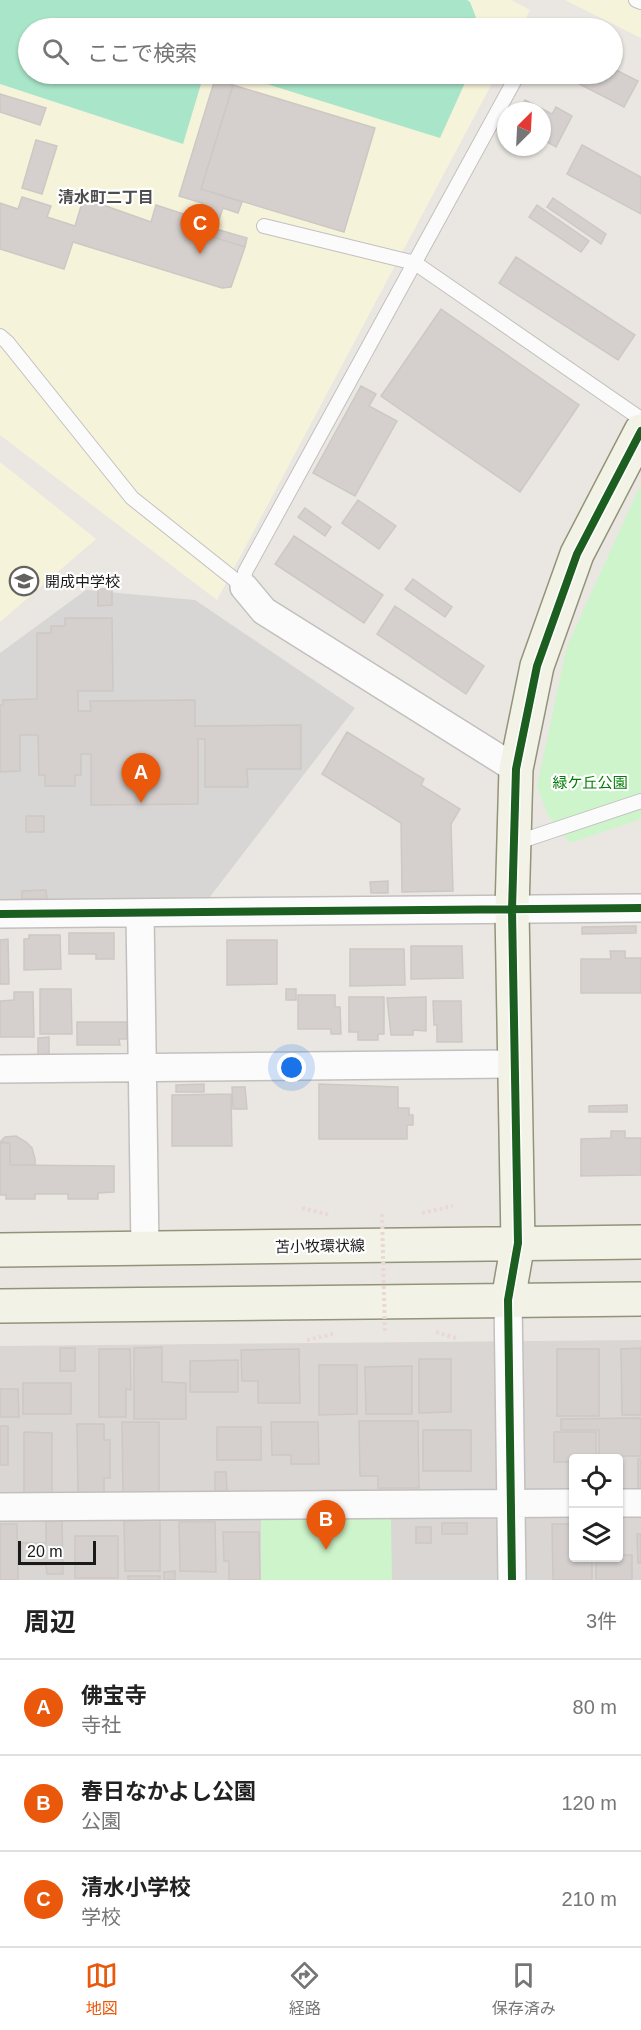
<!DOCTYPE html>
<html lang="ja">
<meta charset="utf-8">
<style>
body{margin:0;font-family:Helvetica,"Noto Sans JP",sans-serif;background:#f6f6f6;color:#222}
.controls{position:absolute;right:18px;bottom:18px;display:grid;overflow:hidden;border-radius:6px;box-shadow:0 2px 4px #0004}
.controls button{width:54px;height:54px;display:grid;place-items:center;padding:0;border:0;border-bottom:2px solid #e0e0e0;background:#fff;color:#222;font:30px sans-serif}
.compass{position:absolute;left:497px;top:102px;width:54px;height:54px;border-radius:50%;background:#fff;box-shadow:0 2px 4px #0004;rotate:24deg}
.scale{position:absolute;left:18px;bottom:15px;width:78px;box-sizing:border-box;padding-left:6px;border:3px solid #1a1a1a;border-top:0;font-size:16px;line-height:21px;white-space:nowrap;color:#1a1a1a;-webkit-text-stroke:4px #fff;paint-order:stroke}
.you{position:absolute;left:292px;top:1068px;width:21px;height:21px;margin:-15px;border:4px solid #fff;border-radius:50%;background:#1a73e8;box-shadow:0 0 0 9px #1a73e833}
.badge{display:grid;place-items:center;width:39px;height:39px;border-radius:50%;background:#ea580c;color:#fff;font-size:20px;font-weight:700}
.pin{position:absolute;translate:-50% -50px;filter:drop-shadow(0 2px 3px #0008)}
.pin::after{content:'';position:absolute;top:32px;width:21px;height:18px;background:inherit;clip-path:polygon(0 0,100% 0,50% 100%)}
.list{margin:0;padding:0;list-style:none}
h2{display:flex;justify-content:space-between;align-items:center;height:78px;margin:0;padding:0 24px;font-size:26px}
h2 small{font-size:20px;font-weight:400;color:#767676}
.list li{display:grid;grid-template-columns:39px 1fr auto;gap:18px;align-items:center;box-sizing:border-box;height:96px;padding:0 24px;border-top:2px solid #e0e0e0}
.list b{display:block;font-size:22px;white-space:nowrap}
.list p{margin:0;font-size:20px;white-space:nowrap;color:#767676}
.list em{font-size:20px;font-style:normal;color:#767676}
.icon{flex:none;width:33px;height:33px;fill:none;stroke:currentColor;stroke-width:2;stroke-linecap:round;stroke-linejoin:round}
.map{position:relative;flex:none;width:641px;height:1580px;overflow:hidden}
.search{position:absolute;background:#fff;box-shadow:0 2px 4px #0004;left:18px;right:18px;top:18px;height:66px;display:flex;align-items:center;gap:15px;box-sizing:border-box;padding:0 21px;border-radius:33px;color:#767676;font-size:22px}
.sheet{height:366px;background:#fff}
nav{display:flex;justify-content:space-around;align-items:center;box-sizing:border-box;height:84px;border-top:2px solid #e0e0e0;background:#fff;font-size:16px;color:#767676}
nav a{display:grid;justify-items:center;gap:3px}
nav .on{color:#ea580c}
.map>svg:first-child{display:block}
.residential{fill:#d9d6d4;fill-rule:evenodd}
.education{fill:#f6f3db}
.religious{fill:#d7d6d4}
.park{fill:#cdf4ca}
.pitch{fill:#a9e5c8}
.building{fill:#d5d0cd;stroke:#cdc8c3;stroke-width:1.5}
.lines{fill:none;stroke-linecap:round;stroke-linejoin:round}
.lane-casing{stroke:#c2c0be;stroke-width:16}
.street-casing{stroke:#c2c0be;stroke-width:30}
.secondary-casing{stroke:#93937a;stroke-width:36}
.path{stroke:#ead8d6;stroke-width:4;stroke-dasharray:3 3;stroke-linecap:butt}
.lane{stroke:#fcfbfb;stroke-width:14}
.street{stroke:#fcfbfb;stroke-width:27}
.secondary{stroke:#f2f2e7;stroke-width:33}
.path-bridge{stroke:#ead8d6;stroke-width:4;stroke-dasharray:3 3;stroke-linecap:butt}
.cycleway-casing{stroke:#fff;stroke-width:11}
.cycleway{stroke:#1b5e20;stroke-width:8}
.labels{text-anchor:middle;dominant-baseline:central;stroke-width:4.5;stroke-linejoin:round;paint-order:stroke}
.poi-label{font-size:15px;fill:#1a1a1a;stroke:#fff;text-anchor:start}
.park-label{font-size:15px;fill:#027e06;stroke:#fff}
.street-label{font-size:15px;fill:#1a1a1a;stroke:#fff}
.neighbourhood-label{font-size:16px;font-weight:bold;fill:#4d4d4d;stroke:#fff}
</style>
<div class="map">
<svg width="641" height="1580" viewBox="0 0 641 1580">
<rect width="100%" height="100%" fill="#eae7e2"/>
<path class="residential" d="M641 1340V1580H0V1346ZM574 1458H618V1558H574Z"/>
<path class="education" d="M0 0H511L530 10 521 28H28V74H497L217 600 0 435Z
M565 0H641V38Z
M0 462 96 539 0 622Z"/>
<path class="religious" d="M86 590 195 600 355 708 209 898 0 900V653Z"/>
<path class="park" d="M641 484V819L570 843 548 815 537 786 567 646Z
M391 1518 392 1580H261V1519Z"/>
<path class="pitch" d="M0 0H467L470 2 480 28H28V74H204L183 144 0 84Z
M235 74H469L440 138Z"/>
<path class="building" d="M612 68 638 81 624 107 560 74H612Z
M215 79 233 85 201 189 242 202 238 213 223 208 217 225 198 218 202 203 179 196Z
M233 85 375 128 344 232 201 189Z
M0 94 46 108 40 125 0 112Z
M525 100 552 114 556 107 572 116 556 147 542 139V111H519Z
M36 140 57 146 42 194 22 188Z
M582 145 641 177V214L567 174Z
M85 193 108 201 106 206 151 222 156 205 217 225 213 237 245 247 231 287 222 288 73 242 64 269 0 249V203L18 209 22 197 51 206 47 217 75 226Z
M553 198 606 234 601 244 547 207Z
M537 205 589 241 581 252 529 217Z
M216 229 247 238 245 247 213 237Z
M516 257 635 335 618 360 499 283Z
M441 309 579 405 520 492 381 396Z
M361 386 376 394 369 406 397 421 355 496 313 473Z
M358 500 396 526 379 549 342 523Z
M305 508 331 527 325 536 298 517Z
M294 536 383 595 364 623 275 564Z
M413 579 452 607 445 617 405 589Z
M98 589H112V605L98 606Z
M395 606 484 666 466 694 377 634Z
M65 618H112L113 691H78V711H91L90 701 195 700V726L301 725V769H247L248 787H205V739H198V804L91 805V754H81V775H75V786H45V775H39L38 735H20V771L0 772V705H3V700L37 699V633H51V626H65Z
M347 732 424 779 421 785 460 809 451 824 453 891 402 892 401 823 322 774Z
M26 816H44V832H26Z
M388 881V893H371L370 882Z
M46 890 47 899H22V891Z
M636 926V933L582 934V927Z
M69 933H114V959H96V954H69Z
M29 935H60L61 969 24 970V939H29Z
M8 939 9 984H0V940Z
M227 940H277V984L227 985Z
M411 946H462L463 978 411 979Z
M350 949H404L405 985 350 986Z
M610 951H625V958H641V993H581V959H611Z
M40 989H71L72 1034H40Z
M286 989H296V1000H286Z
M14 992H33L34 1037H0V1001L14 1000Z
M298 995H335V1007H340L341 1034H331V1029H298Z
M349 997H384V1034H378V1040H358V1032H349Z
M426 997V1031L413 1030V1035H391L387 998Z
M433 1001H461L462 1042H437V1025H434Z
M77 1022H127V1039H119L120 1045H77Z
M49 1037V1058H38V1038Z
M204 1084V1092H176V1085Z
M319 1084 398 1087V1108H409V1115H413V1125H407V1139H319Z
M232 1087H245L247 1109H233Z
M231 1094 232 1146H172V1095Z
M627 1105V1112H589V1106Z
M611 1131H625V1138H641V1175L581 1176V1139L611 1138Z
M16 1136 26 1142 32 1148 35 1159V1165H10V1143L0 1142 5 1137Z
M0 1143H10V1165L114 1166V1192L98 1193V1199H68V1194H35V1199H6V1195H0Z
M162 1347V1382L186 1383V1419H134V1348Z
M60 1348H75V1371H60Z
M641 1348V1415H622L621 1349Z
M99 1349H130L131 1390 126 1389V1417H99Z
M299 1349 300 1403H258V1381H242L241 1350Z
M557 1349H599V1416H557Z
M419 1359H451V1412L419 1413Z
M238 1360V1392H190V1361Z
M319 1365H357V1414L319 1415Z
M412 1366V1414H366L365 1367Z
M23 1383H71V1414H23Z
M0 1389H18L19 1417H0Z
M641 1418V1456H599V1430H561V1419Z
M359 1421H418L419 1488H378V1476H360Z
M122 1422H159V1497H123Z
M271 1422H318L319 1464H291V1455H272Z
M77 1424H104V1440H110V1478H104V1496H78Z
M0 1426H8V1465H0Z
M217 1427H261V1460H217Z
M423 1430H471V1471H423Z
M24 1432 52 1433V1495L24 1496Z
M554 1432H596V1458H574V1462H554Z
M638 1459H641V1491H638Z
M215 1472H226L227 1494H215Z
M160 1520V1571H125L124 1521Z
M46 1521H62L63 1574H47L46 1565H22V1543H46Z
M179 1522H215L216 1572 180 1571Z
M442 1523H467V1534H442Z
M0 1524H17L18 1580H0Z
M552 1524H574V1558H592V1580H553Z
M416 1527H431V1543H416Z
M223 1532H259L260 1580H229V1561H224Z
M637 1534H641V1563H638Z
M75 1536H118V1578H75Z
M618 1555H632V1580H596V1558H618Z
M175 1571V1580H164V1572Z
M128 1576H160V1580H128Z"/>
<g class="lines">
<g class="lane-casing">
<path id="lane" d="M636 0 641 2
M264 226 415 263 641 419
M0 336 7 342 132 498 244 587
M244 587 245 572 518 74
M515 843 641 801"/>
</g>
<g class="street-casing">
<path id="street" d="M244 587 264 611 516 769
M140 913 145 1248
M0 914 641 908
M0 1069 514 1064
M508 1300 512 1580
M618 1503H641
M0 1507 574 1503"/>
</g>
<g class="secondary-casing">
<path id="secondary" d="M0 1250 641 1242
M508 1300 518 1243 512 910 516 769 537 666 577 554 641 431
M0 1306 641 1299"/>
</g>
<path class="path" d="M302 1208 330 1215
M422 1213 453 1206
M436 1332 459 1339
M307 1340 333 1334"/>
<use href="#lane" class="lane"/>
<use href="#street" class="street"/>
<use href="#secondary" class="secondary"/>
<path class="path-bridge" d="M382 1214 385 1333"/>
<g class="cycleway-casing">
<path id="cycleway" d="M0 914 641 908
M512 1580 508 1300 518 1243 512 910 516 769 537 666 577 554 641 431"/>
</g>
<use href="#cycleway" class="cycleway"/>
</g>
<defs>
<g id="school-ring" transform="scale(1.5)"><circle r="9.5" fill="#fff" stroke="#636260" stroke-width="1.5"/><path d="M0-5L7-2L0 1L-7-2ZM-4 1L0 2.5L4 1V4Q0 6-4 4Z" fill="#636260"/></g>
</defs>
<g fill-rule="evenodd">
<use href="#school-ring" x="24" y="581"/>
</g>
<g class="labels">
<g class="poi-label">
<text x="45" y="581">開成中学校</text>
</g>
<g class="park-label">
<text x="590" y="782">緑ケ丘公園</text>
</g>
<g class="street-label">
<text transform="translate(320 1246) rotate(-1)">苫小牧環状線</text>
</g>
<g class="neighbourhood-label">
<text x="106" y="197">清水町二丁目</text>
</g>
</g>
</svg>
<div class="controls">
<button><svg class="icon" aria-label="locate" viewBox="0 0 24 24"><circle cx="12" cy="12" r="6"/><path d="M12 2v4M12 18v4M2 12h4M18 12h4"/></svg></button>
<button><svg class="icon" aria-label="layers" viewBox="0 0 24 24"><path d="M12 4l9 5-9 5-9-5zM3 14l9 5 9-5"/></svg></button>
</div>
<svg class="compass" viewBox="-18 -18 36 36"><path d="M0-13l5 13h-10z" fill="#e53935"/><path d="M0 13l5-13h-10z" fill="#767676"/></svg>
<div class="scale">20 m</div>
<div class="you"></div>
<div class="pin badge" style="left:141px;top:803px">A</div>
<div class="pin badge" style="left:326px;top:1550px">B</div>
<div class="pin badge" style="left:200px;top:254px">C</div>
<div class="search"><svg class="icon" aria-label="search" viewBox="0 0 24 24"><circle cx="10" cy="10" r="6"/><path d="M15 15l6 6"/></svg>ここで検索</div>
</div>
<section class="sheet">
<h2>周辺<small>3件</small></h2>
<ul class="list">
<li><span class="badge">A</span><div><b>佛宝寺</b><p>寺社</p></div><em>80 m</em></li>
<li><span class="badge">B</span><div><b>春日なかよし公園</b><p>公園</p></div><em>120 m</em></li>
<li><span class="badge">C</span><div><b>清水小学校</b><p>学校</p></div><em>210 m</em></li>
</ul>
</section>
<nav>
<a class="on"><svg class="icon" aria-label="map" viewBox="0 0 24 24"><path d="M3 6l6-2 6 2 6-2v14l-6 2-6-2-6 2zM9 4v14M15 6v14"/></svg>地図</a>
<a><svg class="icon" aria-label="directions" viewBox="0 0 24 24"><path d="M12 3l9 9-9 9-9-9zM9 14v-3h6M13 9l2 2-2 2"/></svg>経路</a>
<a><svg class="icon" aria-label="saved" viewBox="0 0 24 24"><path d="M7 4h10v16l-5-4-5 4z"/></svg>保存済み</a>
</nav>
